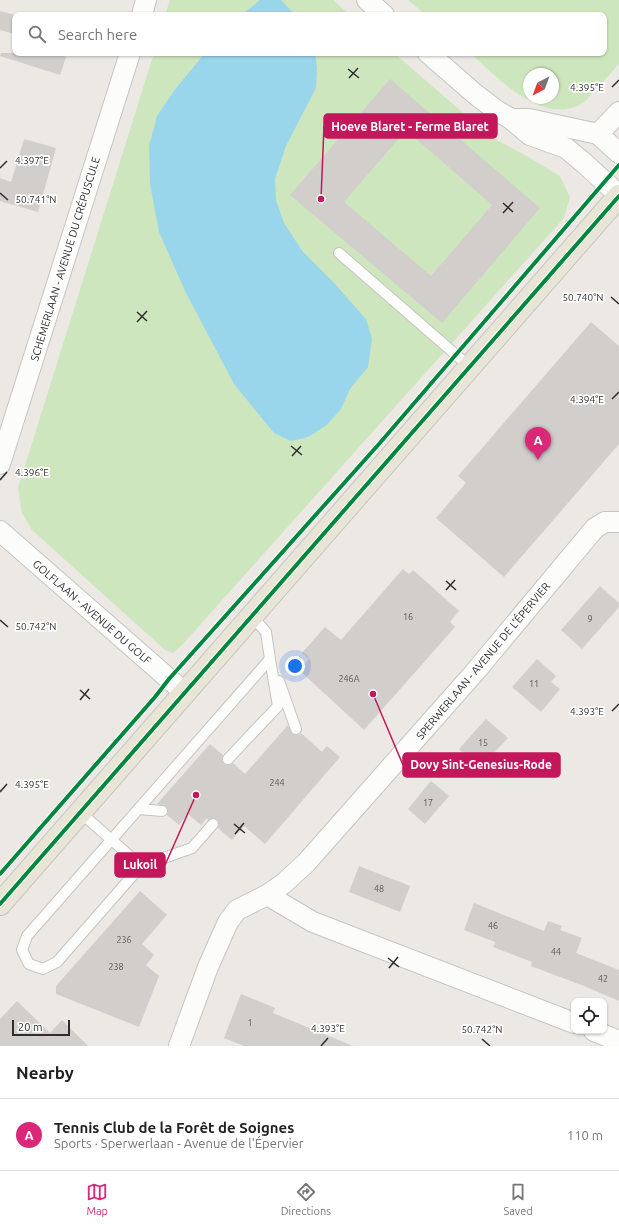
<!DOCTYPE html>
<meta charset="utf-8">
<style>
body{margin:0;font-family:Ubuntu,sans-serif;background:#f2f2f2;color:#222}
.controls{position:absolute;right:12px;bottom:12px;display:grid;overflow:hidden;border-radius:8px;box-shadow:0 1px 3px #0004}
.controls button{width:36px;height:36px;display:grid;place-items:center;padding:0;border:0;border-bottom:1px solid #e0e0e0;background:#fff;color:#222;font:20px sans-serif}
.compass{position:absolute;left:523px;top:68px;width:36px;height:36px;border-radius:50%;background:#fff;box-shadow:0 1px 3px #0004;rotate:221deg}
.scale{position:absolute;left:12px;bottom:10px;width:58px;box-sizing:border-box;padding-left:4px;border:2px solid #2e2e2e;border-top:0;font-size:11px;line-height:14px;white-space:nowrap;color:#2e2e2e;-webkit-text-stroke:3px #fff;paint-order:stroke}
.you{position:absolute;left:295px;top:666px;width:14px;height:14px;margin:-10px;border:3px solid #fff;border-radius:50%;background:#1a73e8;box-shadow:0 0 0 6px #1a73e833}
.badge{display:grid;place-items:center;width:26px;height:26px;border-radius:50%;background:#db2777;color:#fff;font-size:13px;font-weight:700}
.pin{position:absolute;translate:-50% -33px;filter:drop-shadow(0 1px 2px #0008)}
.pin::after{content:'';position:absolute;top:21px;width:14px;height:12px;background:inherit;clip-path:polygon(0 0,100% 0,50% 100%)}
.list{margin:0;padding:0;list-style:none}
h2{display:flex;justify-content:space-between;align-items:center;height:52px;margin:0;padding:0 16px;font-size:17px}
h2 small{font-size:13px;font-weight:400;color:#767676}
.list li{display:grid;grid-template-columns:26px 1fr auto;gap:12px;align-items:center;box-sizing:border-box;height:72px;padding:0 16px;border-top:1px solid #e0e0e0}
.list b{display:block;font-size:15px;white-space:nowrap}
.list p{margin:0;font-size:13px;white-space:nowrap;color:#767676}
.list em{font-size:13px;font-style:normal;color:#767676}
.icon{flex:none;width:22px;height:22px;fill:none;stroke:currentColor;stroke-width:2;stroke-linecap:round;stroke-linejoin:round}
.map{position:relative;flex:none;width:619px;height:1046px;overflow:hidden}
.search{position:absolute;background:#fff;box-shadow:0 1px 3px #0004;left:12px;right:12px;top:12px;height:44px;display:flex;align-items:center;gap:10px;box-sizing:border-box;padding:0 14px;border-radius:8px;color:#767676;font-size:15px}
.sheet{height:124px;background:#fff}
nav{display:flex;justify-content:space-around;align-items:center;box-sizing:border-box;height:56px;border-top:1px solid #e0e0e0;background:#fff;font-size:11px;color:#767676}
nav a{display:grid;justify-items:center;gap:2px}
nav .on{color:#db2777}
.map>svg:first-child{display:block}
.green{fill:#cee6be;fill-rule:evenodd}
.water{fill:#99d6ec}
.building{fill:#d1cecb;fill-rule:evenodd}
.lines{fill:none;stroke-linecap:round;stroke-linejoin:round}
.lane-casing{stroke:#c5c4c5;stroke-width:12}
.street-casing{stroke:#c5c4c5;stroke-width:22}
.primary-casing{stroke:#c6c5c4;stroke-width:24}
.lane{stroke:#fcfcfb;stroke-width:10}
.street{stroke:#fcfcfb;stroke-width:20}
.primary{stroke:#e8e4d6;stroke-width:22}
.cycleway-casing{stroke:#fff;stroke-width:6}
.cycleway{stroke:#00873e;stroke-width:4}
.ticks{fill:none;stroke:#2e2e2e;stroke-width:1.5}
.labels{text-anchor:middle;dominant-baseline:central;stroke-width:3.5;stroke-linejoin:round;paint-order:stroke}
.number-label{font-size:9px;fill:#585857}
.street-label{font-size:11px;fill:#2e2e2e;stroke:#fff}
.ticks-label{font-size:10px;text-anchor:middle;fill:#2e2e2e;stroke:#fff;stroke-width:3.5;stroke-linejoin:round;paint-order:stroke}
.leader{fill:none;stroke:#c2185b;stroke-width:1.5}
.callout-dot{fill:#c2185b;stroke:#fff;stroke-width:1.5}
.callout{fill:#c2185b;stroke:#c2185b;stroke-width:1.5}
.callout-label{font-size:12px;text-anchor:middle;font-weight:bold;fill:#fff}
</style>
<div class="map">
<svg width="619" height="1046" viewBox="0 0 619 1046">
<rect width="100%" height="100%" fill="#ece8e4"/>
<path class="green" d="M170 0H333L350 15H165Z
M408 0H619V64C611 73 603 82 594 91 591 94 588 99 584 102 545 129 497 77 470 53H604V15H426ZM529 74H553V98H529Z
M154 53H394L491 137 525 155 560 176 570 197 564 218 182 645 173 653 165 650 32 530 22 513 18 488Z"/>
<path class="water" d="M260 0H281L295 15H242Z
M205 53H315L317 68 316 88 286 146 275 179 276 200 284 223 303 252 334 283 366 319 372 339 368 367 350 389 341 409 327 425 308 437 291 441 274 433 234 384 185 291 159 232 150 184 149 146 157 116 173 92Z"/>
<path class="building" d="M0 11 15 15V34L0 30Z
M1 53H55L66 57 60 75 0 56Z
M390 79 540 208 442 323 290 195ZM406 130 492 205 431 276 344 202Z
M24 139 56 148 38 212 0 201V178L11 182Z
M591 322 619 346V444L504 577 436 518 466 483 458 476Z
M403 569 409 574 413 570 459 611 450 622 455 627 364 730 299 670 309 659 302 653 325 627 341 640Z
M600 586 619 603V607L582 649 561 630Z
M537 659 556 676 551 682 560 689 541 712 512 687Z
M486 719 508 738 492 755 497 760 487 773 459 749Z
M288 725 292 734 298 735 301 733 322 752 327 746 340 757 265 844 244 826 232 840 218 828 219 822 215 818 208 820 207 818 201 825 188 814 179 825 167 815 168 811 166 806 157 804 210 744 223 755 222 760 224 764 229 765 233 763 245 774Z
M431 781 449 796 425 824 408 809Z
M359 866 410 886 400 912 349 892Z
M140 891 167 915 142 944 154 955 146 965 159 976 139 1027 56 994V986Z
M474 903 544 931 548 921 562 926 560 930 582 938 576 953 619 970V1001L584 986 531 966 532 962 493 947 495 942 464 930Z
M241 994 275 1008 273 1013 353 1046H244L224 1038Z
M17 1001 50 1033 62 1020 88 1046H0V1019Z"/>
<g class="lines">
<g class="lane-casing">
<path id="lane" d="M339 253 470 367
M279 681 296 729
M228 759 278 706 270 659
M139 809 162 811
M80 812 141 866 192 848 213 824
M141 866 57 962 43 969 29 964 22 950 27 936 270 659 266 632 252 616"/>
</g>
<g class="street-casing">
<path id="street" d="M367 0 384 15
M142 15 146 0
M428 53 475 94 496 110 511 119 530 135 566 148 584 163 619 195
M511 119H529L598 134 619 153
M598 134 619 112
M0 464 130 53
M0 531 185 693
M267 895 313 922 574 1023
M594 1031 619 1041
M179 1046 208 967 228 922 237 910 267 895 283 884 306 863 474 673 595 528 605 522H619"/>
</g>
<g class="primary-casing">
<path id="primary" d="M0 904 619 196"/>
</g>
<use href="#lane" class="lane"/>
<use href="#street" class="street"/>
<use href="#primary" class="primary"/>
<g class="cycleway-casing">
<path id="cycleway" d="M0 874 155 697 169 679 379 444 619 165
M0 904 619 196"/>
</g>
<use href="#cycleway" class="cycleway"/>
</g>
<path class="ticks" d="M348 69 359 78M349 78 358 68M612 87 619 80M0 168 7 161M0 193 8 200M503 203 513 212M503 213 513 202M611 297 619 304M137 312 147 321M137 322 147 311M612 399 619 392M291 446 302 455M292 456 301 446M0 480 7 472M446 581 456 590M446 590 455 580M0 620 8 627M80 690 90 699M80 700 89 689M612 711 619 704M0 792 7 784M234 824 245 833M235 834 244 823M388 958 399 967M389 968 398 957M482 1039 490 1046M321 1046 328 1038"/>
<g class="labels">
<g class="number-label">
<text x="408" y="617">16</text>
<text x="590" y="619">9</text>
<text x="349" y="679">246A</text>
<text x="534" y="684">11</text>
<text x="483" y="743">15</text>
<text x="277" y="783">244</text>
<text x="428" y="803">17</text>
<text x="379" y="889">48</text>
<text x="493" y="926">46</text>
<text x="124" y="940">236</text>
<text x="556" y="952">44</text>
<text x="116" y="967">238</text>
<text x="603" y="979">42</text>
<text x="250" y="1023">1</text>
</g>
<g class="street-label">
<text transform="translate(65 259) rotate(-73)">SCHEMERLAAN - AVENUE DU CRÉPUSCULE</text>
<text transform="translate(92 612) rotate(41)">GOLFLAAN - AVENUE DU GOLF</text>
<text transform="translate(483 661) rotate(-50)">SPERWERLAAN - AVENUE DE L'ÉPERVIER</text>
</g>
</g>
<g class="ticks-label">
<text x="587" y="91">4.395°E</text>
<text x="32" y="164">4.397°E</text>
<text x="36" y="203">50.741°N</text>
<text x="583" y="301">50.740°N</text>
<text x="587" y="403">4.394°E</text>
<text x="32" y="476">4.396°E</text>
<text x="36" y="630">50.742°N</text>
<text x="587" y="715">4.393°E</text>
<text x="32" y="788">4.395°E</text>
<text x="328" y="1032">4.393°E</text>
<text x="482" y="1033">50.742°N</text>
</g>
<path class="leader" d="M321 199L324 126M373 694L403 765M196 795L165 865"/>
<g class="callout-dot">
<circle cx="321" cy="199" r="4"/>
<circle cx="373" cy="694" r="4"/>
<circle cx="196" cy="795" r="4"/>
</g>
<g class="callout">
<rect x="324" y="114" width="173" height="24" rx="4"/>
<rect x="403" y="753" width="157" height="24" rx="4"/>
<rect x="115" y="853" width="50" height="24" rx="4"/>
</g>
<g class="callout-label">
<text x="410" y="131">Hoeve Blaret - Ferme Blaret</text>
<text x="481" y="769">Dovy Sint-Genesius-Rode</text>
<text x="140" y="869">Lukoil</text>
</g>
</svg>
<div class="controls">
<button><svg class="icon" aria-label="locate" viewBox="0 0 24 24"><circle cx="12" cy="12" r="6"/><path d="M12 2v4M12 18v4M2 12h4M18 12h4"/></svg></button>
</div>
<svg class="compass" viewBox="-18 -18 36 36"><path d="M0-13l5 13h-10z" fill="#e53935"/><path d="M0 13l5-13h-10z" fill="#767676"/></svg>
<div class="scale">20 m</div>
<div class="you"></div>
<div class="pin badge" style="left:538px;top:460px">A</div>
<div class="search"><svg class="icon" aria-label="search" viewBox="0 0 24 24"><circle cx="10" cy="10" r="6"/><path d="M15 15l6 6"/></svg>Search here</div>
</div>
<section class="sheet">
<h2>Nearby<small></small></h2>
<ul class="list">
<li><span class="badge">A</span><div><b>Tennis Club de la Forêt de Soignes</b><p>Sports · Sperwerlaan - Avenue de l'Épervier</p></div><em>110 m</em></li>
</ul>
</section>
<nav>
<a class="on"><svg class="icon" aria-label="map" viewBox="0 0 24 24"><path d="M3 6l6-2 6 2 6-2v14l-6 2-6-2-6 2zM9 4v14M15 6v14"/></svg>Map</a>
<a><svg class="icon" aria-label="directions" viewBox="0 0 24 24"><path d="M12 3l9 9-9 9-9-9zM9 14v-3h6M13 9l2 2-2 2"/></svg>Directions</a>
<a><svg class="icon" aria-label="saved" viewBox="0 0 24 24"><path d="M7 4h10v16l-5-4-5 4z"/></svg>Saved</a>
</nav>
